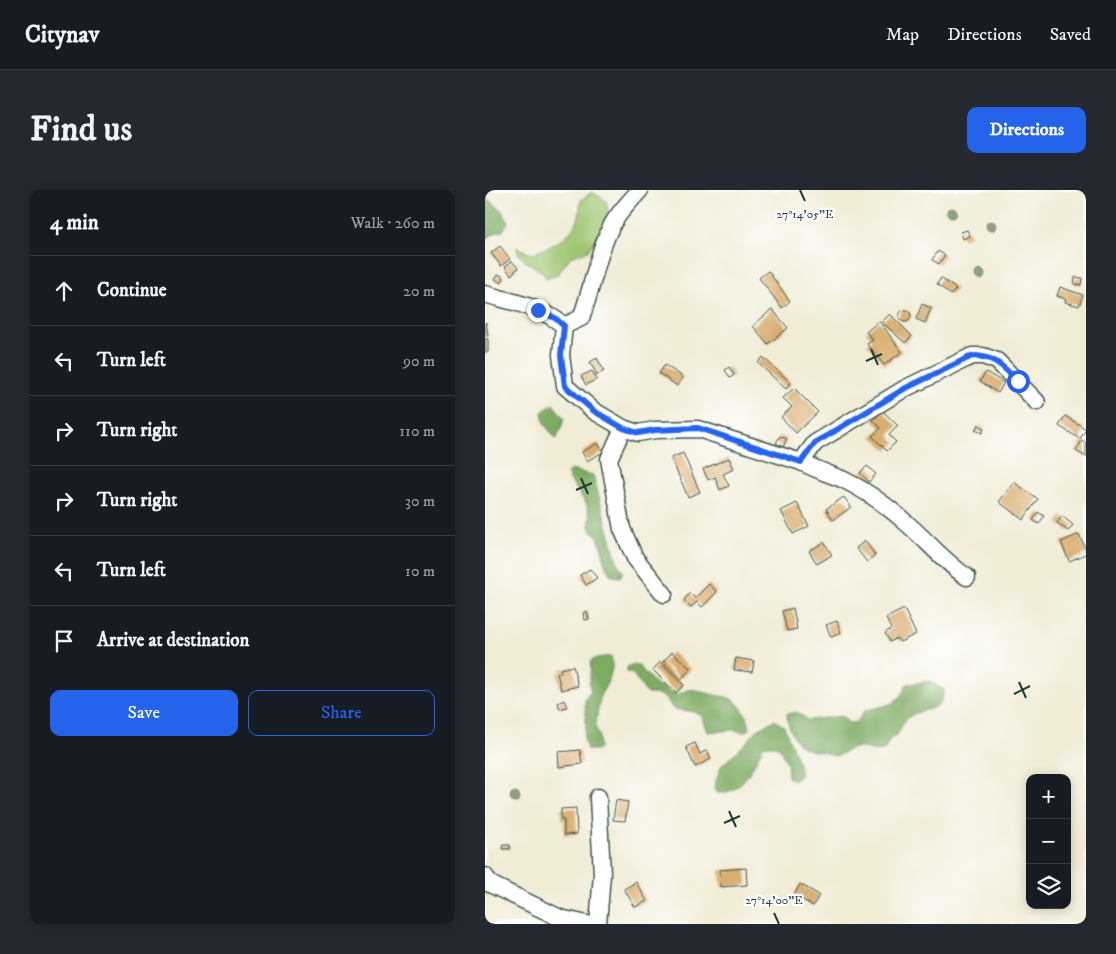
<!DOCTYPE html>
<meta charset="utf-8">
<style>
body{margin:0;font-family:"IM FELL DW Pica",serif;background:#242831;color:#f1f3f6}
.controls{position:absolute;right:15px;bottom:15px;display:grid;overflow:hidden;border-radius:10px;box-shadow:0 2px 12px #0003}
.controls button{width:45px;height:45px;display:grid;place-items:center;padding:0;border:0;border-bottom:1px solid #363941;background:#171b24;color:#f1f3f6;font:25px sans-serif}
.stop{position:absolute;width:15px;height:15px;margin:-11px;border:4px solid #2563eb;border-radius:50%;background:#fff}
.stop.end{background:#2563eb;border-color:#fff;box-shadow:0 1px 5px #0008}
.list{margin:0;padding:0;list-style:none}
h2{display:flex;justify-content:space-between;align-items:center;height:65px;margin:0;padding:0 20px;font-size:21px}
h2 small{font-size:16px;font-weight:400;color:#9ea1a6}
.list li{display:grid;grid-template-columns:32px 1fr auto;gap:15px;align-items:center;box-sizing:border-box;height:70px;padding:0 20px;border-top:1px solid #363941}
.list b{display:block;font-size:19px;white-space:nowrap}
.list em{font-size:16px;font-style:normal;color:#9ea1a6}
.actions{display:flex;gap:10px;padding:15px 20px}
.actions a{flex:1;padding:11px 0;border:1px solid #2563eb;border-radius:10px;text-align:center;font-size:18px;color:#2563eb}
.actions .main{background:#2563eb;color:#fff}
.icon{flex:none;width:28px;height:28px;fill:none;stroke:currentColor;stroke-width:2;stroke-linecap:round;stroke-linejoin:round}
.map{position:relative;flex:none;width:601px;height:734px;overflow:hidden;border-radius:10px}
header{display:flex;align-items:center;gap:30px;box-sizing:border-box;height:70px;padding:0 25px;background:#171b24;border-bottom:1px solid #363941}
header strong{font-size:24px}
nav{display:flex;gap:28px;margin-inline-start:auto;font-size:18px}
.intro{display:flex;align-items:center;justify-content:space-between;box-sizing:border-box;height:120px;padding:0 30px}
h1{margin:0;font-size:35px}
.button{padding:12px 22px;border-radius:10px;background:#2563eb;color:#fff;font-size:18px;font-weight:700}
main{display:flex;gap:30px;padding:0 30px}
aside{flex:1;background:#171b24;border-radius:10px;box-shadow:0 2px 12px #0003}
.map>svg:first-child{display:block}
.green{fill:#9ec570;stroke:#5e8152}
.forest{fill:#7eaa62;stroke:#4e744b}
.building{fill:#d9ae72}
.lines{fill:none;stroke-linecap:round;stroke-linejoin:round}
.minor-casing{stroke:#3e574c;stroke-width:19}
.minor{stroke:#fff;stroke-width:16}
.tree{fill:#8f9e85}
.route{stroke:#2563eb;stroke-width:6}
.ticks{fill:none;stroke:#1f3d34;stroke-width:2}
.ticks-label{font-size:12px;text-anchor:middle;fill:#1f3d34;stroke:#fff;stroke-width:4.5;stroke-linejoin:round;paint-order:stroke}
</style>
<header>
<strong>Citynav</strong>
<nav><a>Map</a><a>Directions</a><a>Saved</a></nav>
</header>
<div class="intro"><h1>Find us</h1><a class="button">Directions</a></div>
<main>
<aside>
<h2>4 min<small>Walk · 260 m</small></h2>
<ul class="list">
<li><svg class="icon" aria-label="ahead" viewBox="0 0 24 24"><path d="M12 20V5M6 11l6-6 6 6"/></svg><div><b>Continue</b></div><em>20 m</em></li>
<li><svg class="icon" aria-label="left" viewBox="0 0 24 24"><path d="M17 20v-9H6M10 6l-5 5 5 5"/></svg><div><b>Turn left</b></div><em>90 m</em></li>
<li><svg class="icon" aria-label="right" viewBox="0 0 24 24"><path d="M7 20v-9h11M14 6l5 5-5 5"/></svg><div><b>Turn right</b></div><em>110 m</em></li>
<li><svg class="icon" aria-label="right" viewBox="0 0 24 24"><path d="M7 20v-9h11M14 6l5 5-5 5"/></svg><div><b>Turn right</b></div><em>30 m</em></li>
<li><svg class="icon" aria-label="left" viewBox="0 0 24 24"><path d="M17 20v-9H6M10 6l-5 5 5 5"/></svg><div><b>Turn left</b></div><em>10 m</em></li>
<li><svg class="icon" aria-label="arrive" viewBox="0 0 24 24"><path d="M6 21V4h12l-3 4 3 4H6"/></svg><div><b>Arrive at destination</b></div></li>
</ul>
<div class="actions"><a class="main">Save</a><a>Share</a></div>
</aside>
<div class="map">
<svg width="601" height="734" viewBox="0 0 601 734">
<rect width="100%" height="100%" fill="#fff"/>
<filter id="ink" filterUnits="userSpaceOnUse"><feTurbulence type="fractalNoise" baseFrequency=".02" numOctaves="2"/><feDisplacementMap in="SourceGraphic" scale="10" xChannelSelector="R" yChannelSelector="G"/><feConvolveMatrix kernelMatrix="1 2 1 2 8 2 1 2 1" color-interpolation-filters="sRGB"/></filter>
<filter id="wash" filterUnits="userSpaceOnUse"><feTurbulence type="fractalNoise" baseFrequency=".0096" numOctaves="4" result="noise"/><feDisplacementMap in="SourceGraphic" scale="20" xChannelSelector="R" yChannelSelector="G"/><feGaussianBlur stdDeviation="1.12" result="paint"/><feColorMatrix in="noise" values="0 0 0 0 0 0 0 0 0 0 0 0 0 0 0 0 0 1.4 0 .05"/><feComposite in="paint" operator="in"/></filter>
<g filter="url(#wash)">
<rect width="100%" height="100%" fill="#f0ecd6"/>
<path class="green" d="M107 2 121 11 124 25 114 45 103 61 85 67 73 84 62 89C60 86 57 82 54 80 44 72 34 71 32 57L46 64C64 58 85 49 93 30 95 24 95 16 96 10Z"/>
<path class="forest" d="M1 9C13 15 18 20 23 32L18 41 12 42 0 49 1 29 0 14Z
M68 214 79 228 75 242 71 249 59 234 57 222Z
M86 280 108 285 133 374 138 382 135 387 126 386 119 372 118 362 113 347 107 341 104 334 106 327 101 313 87 293 82 283Z
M126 466 128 475 124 490 116 504 110 536 114 546V558L111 560H102L99 548 101 535 100 510 106 501C102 492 107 482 105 472L111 468Z
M146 475H153L169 493 192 505C210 495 211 501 229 505 234 506 239 506 244 508 255 511 264 528 265 539L258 542 249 540 223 542C220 537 220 531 217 527 210 519 197 522 187 518 181 505 175 504 162 504L148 484 142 482V477Z
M445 491 459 500C457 526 436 515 422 529 413 538 418 543 404 550L400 559C387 564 382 556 370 558 363 558 357 566 349 566 345 565 341 563 337 562 332 561 327 561 322 559 310 555 302 536 302 524L312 522 323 530 357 526 364 533 372 532 380 520C403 515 411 517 422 494Z
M289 530 299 536 314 574 316 585 309 591 303 587 302 573 294 557 279 555C269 574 257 605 232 603L229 597 236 576 261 553 272 540Z"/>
<g id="blocks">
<path class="building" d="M482 40 485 46 478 49 476 42Z
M15 56 25 69 16 76 6 63Z
M453 61 460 65 454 74 447 70Z
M27 71 33 78 26 85 20 77Z
M283 81 305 111 297 118 274 88Z
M13 84 19 87 16 93 10 89Z
M590 87 597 88 596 95 589 94Z
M456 88 471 99 466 105 452 94Z
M575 97 598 105 594 116 580 112 581 109 572 106Z
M437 114 446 118 440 133 431 129Z
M287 119 303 138 283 154 268 136Z
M414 126a6 6 0 1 1 12 0a6 6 0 1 1-12 0Z
M405 124 427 146 420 153 397 132Z
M394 131 417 162 399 175 382 154 388 150 381 142Z
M1 132 3 146H0V133Z
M0 149H3V162H0Z
M278 167 306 193 301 199 273 173Z
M112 168 119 181 112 185 105 172Z
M180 175 198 187 192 196 174 183Z
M244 177 249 185 245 188 240 180Z
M107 181 112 189 101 195 96 186Z
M501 182 519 193 513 203 495 191Z
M309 198 333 222 311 243 296 227 307 217 298 208Z
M398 221 413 236 404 245 411 252 402 261 387 246 396 238 388 230Z
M580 226 601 239 595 249 574 236Z
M493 235 499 238 497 243 490 240Z
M295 246 302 249 298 257 291 253Z
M597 250 601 253V267L591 261Z
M113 253 118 262 102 271 97 262Z
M198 263 215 302 203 307 186 268Z
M244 268 249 279 238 284 244 296 235 300 230 287 223 290 218 279Z
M382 276 391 284 384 292 375 283Z
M529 292 553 309 538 330 514 312Z
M359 307 366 317 348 330 341 319Z
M312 313 324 336 308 344 296 321Z
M553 322 559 326 554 334 548 330Z
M577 326 588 335 583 341 572 333Z
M594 344 601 360V364L584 371 576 352Z
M380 351 390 365 382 372 371 358Z
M339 352 347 365 332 374 324 361Z
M105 379 112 388 101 395 95 385Z
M224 394 232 402 217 417 212 412 206 417 199 410 205 403 210 408Z
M308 418 312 439 302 441 297 421Z
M419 419 431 444 415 452 412 448 405 452 400 443 406 439 401 428Z
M102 421 104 429 100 430 98 423Z
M352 431 356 443 346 447 341 435Z
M187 462 206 479 196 489 178 472Z
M251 468 269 471 267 482 249 480Z
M175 472 199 495 191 503 168 480Z
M88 476 93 496 76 500 72 483 76 482 75 479Z
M79 510 82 517 75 519 73 513Z
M210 553 215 564 222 560 226 569 210 577 201 557Z
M95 560 97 574 74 577 73 562Z
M131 610 143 612 140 631 128 630Z
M91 618 92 644 79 645V630H76V619Z
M18 655H25V659H18Z
M261 678 262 695 236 697 235 680Z
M151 692 162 711 150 717 139 699Z
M315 694 334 705 328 716 309 705Z"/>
</g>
</g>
<g filter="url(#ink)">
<use href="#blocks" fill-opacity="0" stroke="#3e574c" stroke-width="1"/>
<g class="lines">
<g class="minor-casing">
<path id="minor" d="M0 104C27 112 58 117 79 136L76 165 80 196 109 221 138 238 153 243 170 240 213 239 316 272 330 253 419 199 487 166H498L512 171 552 212
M79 136 96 128C108 97 112 63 128 33 135 21 145 11 155 0
M138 238 124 269 137 339 150 368 179 404
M316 272C330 279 344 284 359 290 380 300 401 315 419 331 441 349 458 371 482 387
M0 686 5 694 75 728 102 734
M113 734 117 684 113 607"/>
</g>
<use href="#minor" class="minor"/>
</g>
<g class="tree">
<circle cx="467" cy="23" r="5.5"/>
<circle cx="506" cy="36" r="5.5"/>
<circle cx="495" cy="84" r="5.5"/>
<circle cx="30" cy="607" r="5.5"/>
</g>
</g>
<g class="lines" filter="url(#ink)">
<path class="route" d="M53 120 70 128 79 136 76 165 80 196 109 221 138 238 153 243 170 240 213 238 316 272 330 253 419 199 487 166C510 166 517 176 533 191"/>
</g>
<path class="ticks" d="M315 0 320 11M386 159 393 175M381 171 397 164M96 288 103 304M91 300 107 293M534 492 541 508M529 504 545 496M244 621 251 637M239 633 255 626M289 723 294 734"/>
<g class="ticks-label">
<text x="320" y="28">27°14'05"E</text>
<text x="289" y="714">27°14'00"E</text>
</g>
</svg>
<div class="controls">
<button>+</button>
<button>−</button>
<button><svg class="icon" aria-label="layers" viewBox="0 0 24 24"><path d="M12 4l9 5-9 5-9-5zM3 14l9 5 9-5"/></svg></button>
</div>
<div class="stop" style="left:533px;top:191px"></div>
<div class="stop end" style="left:53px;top:120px"></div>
</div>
</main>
